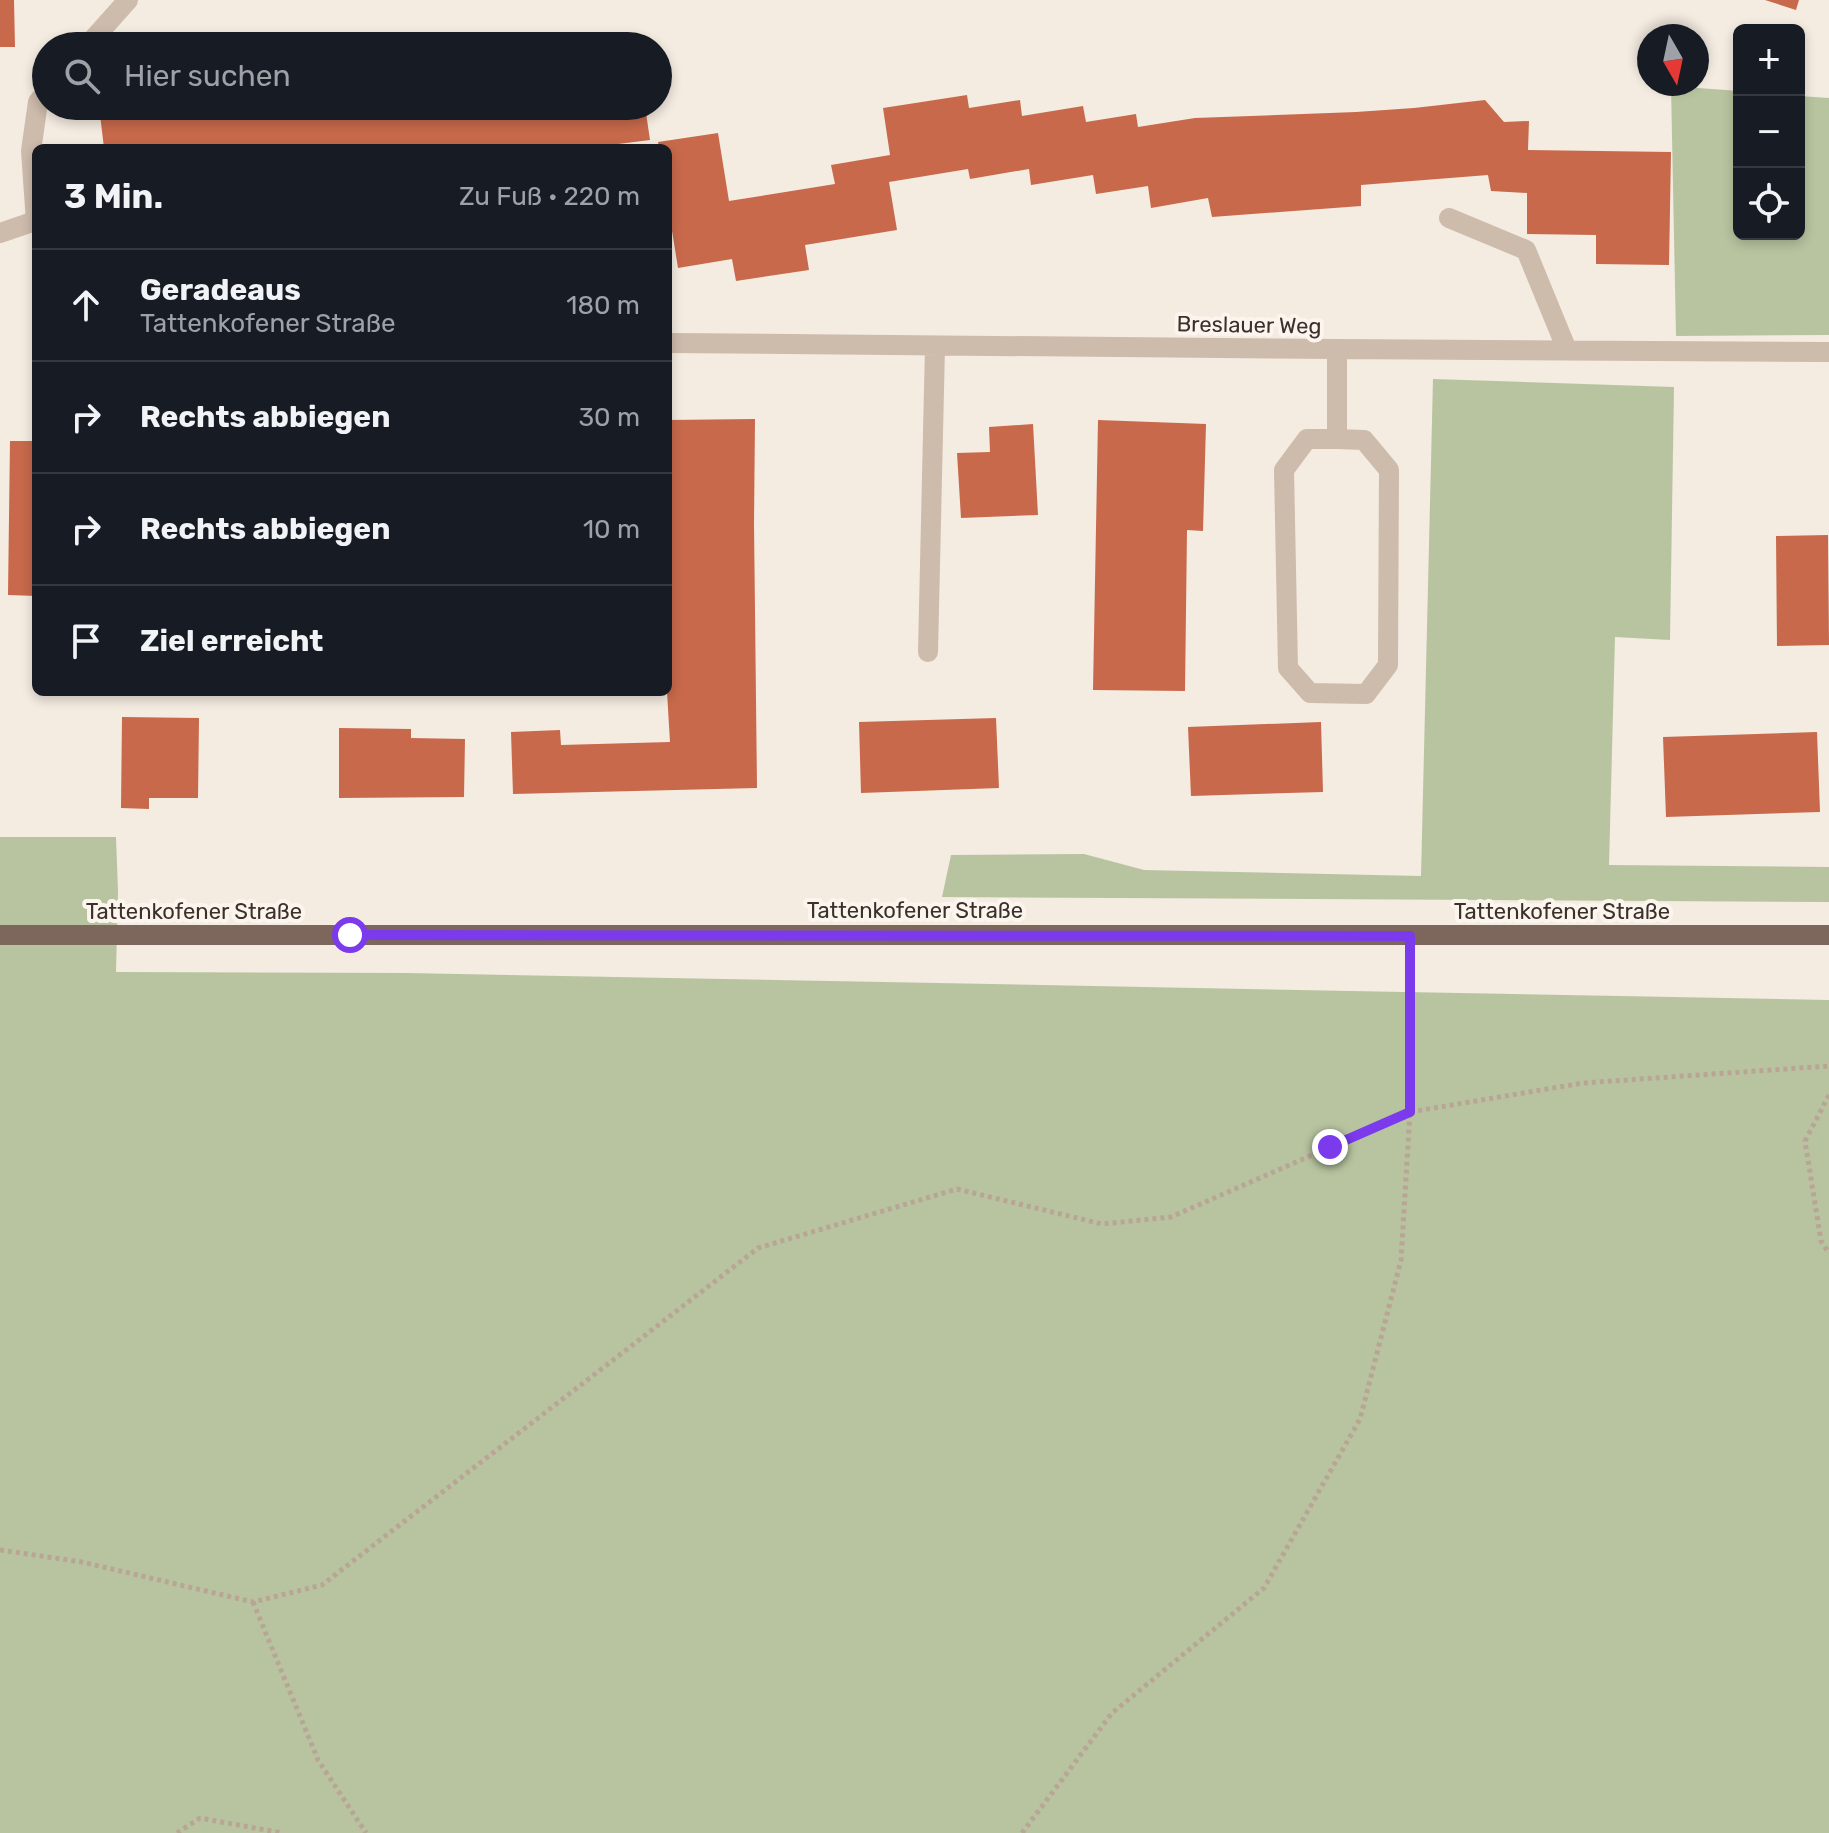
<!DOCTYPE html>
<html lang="de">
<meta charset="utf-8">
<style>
body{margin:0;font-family:Rubik,sans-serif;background:#242831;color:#f1f3f6}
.controls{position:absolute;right:24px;top:24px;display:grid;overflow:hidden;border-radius:12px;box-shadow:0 4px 12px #0003}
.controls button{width:72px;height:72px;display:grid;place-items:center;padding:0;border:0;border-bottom:2px solid #363941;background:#171b24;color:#f1f3f6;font:40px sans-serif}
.compass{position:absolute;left:1637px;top:24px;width:72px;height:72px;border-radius:50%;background:#171b24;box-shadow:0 4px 12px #0003;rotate:171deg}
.stop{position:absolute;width:24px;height:24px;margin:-18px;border:6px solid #7c3aed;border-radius:50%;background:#fff}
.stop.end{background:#7c3aed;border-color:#fff;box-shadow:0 2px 8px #0008}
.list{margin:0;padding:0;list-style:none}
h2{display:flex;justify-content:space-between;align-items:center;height:104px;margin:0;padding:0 32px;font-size:34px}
h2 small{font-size:26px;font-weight:400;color:#9ea1a6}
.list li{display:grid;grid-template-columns:52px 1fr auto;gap:24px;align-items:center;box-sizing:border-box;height:112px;padding:0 32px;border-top:2px solid #363941}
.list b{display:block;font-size:30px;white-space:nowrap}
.list p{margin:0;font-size:26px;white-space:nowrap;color:#9ea1a6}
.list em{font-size:26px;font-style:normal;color:#9ea1a6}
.icon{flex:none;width:44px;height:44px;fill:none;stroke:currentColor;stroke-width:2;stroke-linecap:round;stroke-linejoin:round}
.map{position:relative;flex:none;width:1829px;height:1833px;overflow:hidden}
.search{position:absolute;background:#171b24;box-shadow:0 4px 12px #0003;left:32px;top:32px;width:640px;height:88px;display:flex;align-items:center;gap:20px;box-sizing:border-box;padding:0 28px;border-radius:44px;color:#9ea1a6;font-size:30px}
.panel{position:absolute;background:#171b24;box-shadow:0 4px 12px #0003;left:32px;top:144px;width:640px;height:552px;border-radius:12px}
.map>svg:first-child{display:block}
.green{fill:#b8c4a0}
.building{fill:#c8694b}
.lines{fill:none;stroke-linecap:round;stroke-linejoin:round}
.path{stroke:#b9a596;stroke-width:5;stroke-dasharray:4 4;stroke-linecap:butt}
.minor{stroke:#cdbbac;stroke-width:20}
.major{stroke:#7d675c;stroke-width:20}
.route{stroke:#7c3aed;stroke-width:10}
.labels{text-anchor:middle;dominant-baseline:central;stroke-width:8;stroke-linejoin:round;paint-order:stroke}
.street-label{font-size:22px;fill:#3b302b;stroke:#fbf5ee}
</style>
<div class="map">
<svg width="1829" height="1833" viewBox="0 0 1829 1833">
<rect width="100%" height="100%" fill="#f4ebe1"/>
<path class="green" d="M1671 86 1739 91V234H1799V96L1829 98V335L1676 336Z
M1433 379 1674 387 1670 640 1615 637 1609 865 1829 867V902L942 897 951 855 1084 854 1144 870 1421 876Z
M0 837H116L118 891 116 972 406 973 1829 1000V1833H0Z"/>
<path class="building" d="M0 0H14L15 47H0Z
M1765 0H1799L1796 10Z
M967 95 969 108 1020 100 1022 116 1083 106 1086 122 1136 114 1138 127 1195 118 1356 112 1414 108 1485 100 1504 122 1529 121 1528 150 1671 152 1669 265 1596 264V235L1527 234V193L1491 191 1488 175 1361 185V206L1212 217 1208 198 1151 208 1148 186 1096 194 1093 175 1031 185 1029 169 970 179 968 169 889 182 897 230 805 245 809 270 736 281 732 259 678 268 668 206V148H659L658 142 718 133 729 201 835 184 831 165 890 155 883 108Z
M99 106H208L209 116 283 106H645L650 140 586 148H104Z
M755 419 754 523 757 788 513 794 511 732 560 730 561 745 670 742 667 692 668 420Z
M1098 420 1206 424 1203 531 1187 530 1185 691 1093 690Z
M1033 424 1038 515 961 518 957 453 990 452 989 427Z
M10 441H36V596L8 595Z
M1828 535 1829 645 1777 646 1776 536Z
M122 717 199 718 198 798H149V809L121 808Z
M996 718 999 788 861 793 859 722Z
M1321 722 1323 792 1191 796 1188 727Z
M339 728 411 729V738L465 739 464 797 339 798Z
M1817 732 1820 812 1666 817 1663 737Z"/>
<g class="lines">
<path class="path" d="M1829 1095 1805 1141 1821 1241 1829 1253
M0 1550 82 1562 253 1602 322 1585 758 1248 957 1189 1102 1224 1171 1217 1410 1112 1583 1083 1829 1066
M253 1602 318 1760 366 1833
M177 1833 200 1818 282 1833
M1022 1833 1112 1713 1264 1588 1360 1419 1401 1260 1410 1112V962"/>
<path class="minor" d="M87 46 128 0
M1449 218 1526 250 1567 350
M36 222 31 151 38 102 46 92
M0 233 35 221
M668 343 1337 349 1829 352
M1337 439 1364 440 1389 470 1388 665 1366 694 1310 693 1288 668 1284 470 1307 439H1337V349
M928 652 935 346"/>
<path class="major" d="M0 935H1829"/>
</g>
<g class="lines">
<path class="route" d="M350 935 1410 936V1112L1330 1147"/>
</g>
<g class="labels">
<g class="street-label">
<text transform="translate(1249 325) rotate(1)">Breslauer Weg</text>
<text x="915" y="910">Tattenkofener Straße</text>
<text x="194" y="911">Tattenkofener Straße</text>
<text x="1562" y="911">Tattenkofener Straße</text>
</g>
</g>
</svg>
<div class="controls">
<button>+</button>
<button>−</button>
<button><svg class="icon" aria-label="locate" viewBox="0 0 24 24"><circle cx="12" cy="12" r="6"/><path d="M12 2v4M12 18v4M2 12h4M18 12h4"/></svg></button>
</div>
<svg class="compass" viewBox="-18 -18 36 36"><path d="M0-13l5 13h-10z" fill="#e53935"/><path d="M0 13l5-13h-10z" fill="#9ea1a6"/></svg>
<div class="stop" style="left:350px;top:935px"></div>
<div class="stop end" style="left:1330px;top:1147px"></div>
<div class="search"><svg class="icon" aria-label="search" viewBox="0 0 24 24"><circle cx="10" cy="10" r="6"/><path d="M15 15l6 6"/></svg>Hier suchen</div>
<section class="panel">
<h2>3 Min.<small>Zu Fuß · 220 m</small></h2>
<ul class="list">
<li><svg class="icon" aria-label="ahead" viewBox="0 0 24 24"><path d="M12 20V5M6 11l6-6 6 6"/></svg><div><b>Geradeaus</b><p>Tattenkofener Straße</p></div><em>180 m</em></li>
<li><svg class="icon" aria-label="right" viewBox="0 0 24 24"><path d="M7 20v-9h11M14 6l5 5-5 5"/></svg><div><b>Rechts abbiegen</b></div><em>30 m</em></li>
<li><svg class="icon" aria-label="right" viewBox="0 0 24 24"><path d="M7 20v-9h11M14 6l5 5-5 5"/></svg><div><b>Rechts abbiegen</b></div><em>10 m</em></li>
<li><svg class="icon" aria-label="arrive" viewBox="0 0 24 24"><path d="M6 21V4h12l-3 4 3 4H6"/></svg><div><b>Ziel erreicht</b></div></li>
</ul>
</section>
</div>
